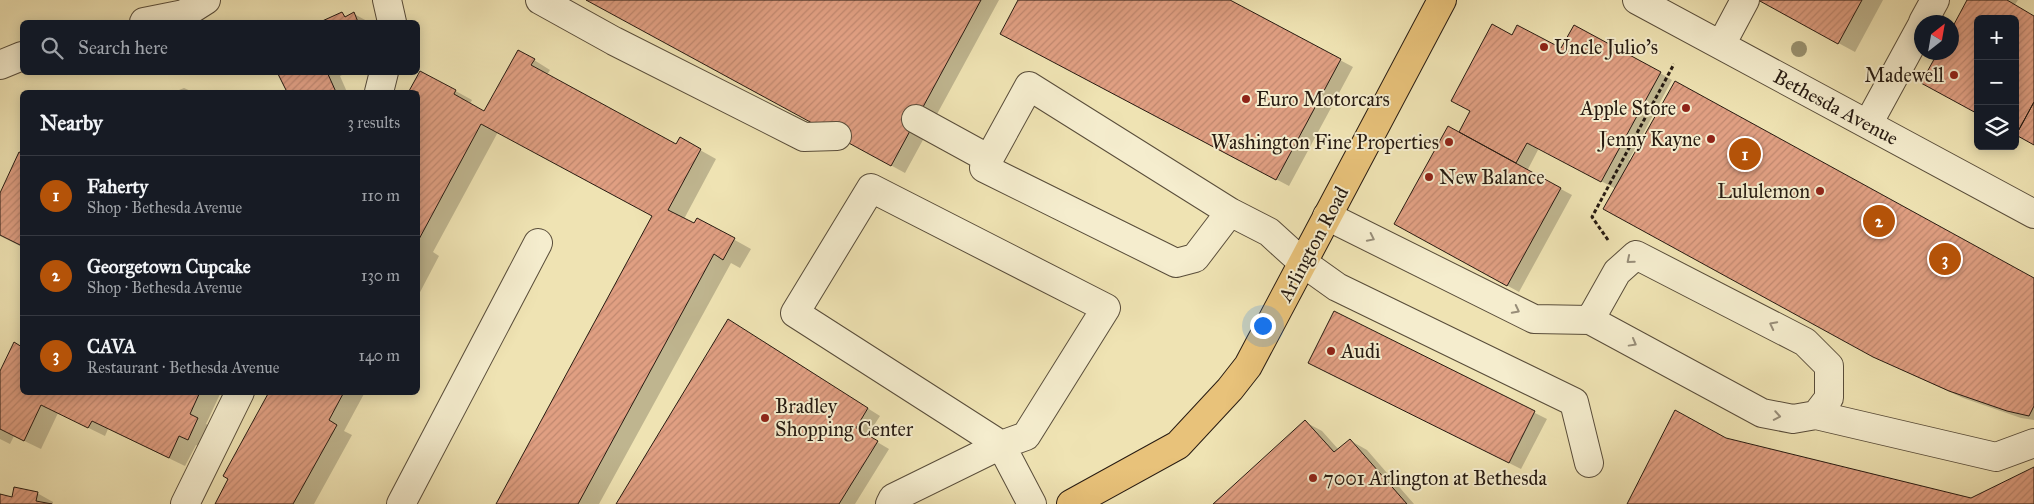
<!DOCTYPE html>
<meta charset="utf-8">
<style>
body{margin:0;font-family:"IM FELL Great Primer",serif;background:#20242c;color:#f1f3f6}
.controls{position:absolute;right:15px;top:15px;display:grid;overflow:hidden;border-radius:8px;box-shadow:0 2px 12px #0003}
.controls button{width:45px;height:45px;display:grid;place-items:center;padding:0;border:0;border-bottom:1px solid #363941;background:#171b24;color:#f1f3f6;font:25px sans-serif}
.compass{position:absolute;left:1914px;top:15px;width:45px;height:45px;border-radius:50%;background:#171b24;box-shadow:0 2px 12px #0003;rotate:31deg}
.you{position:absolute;left:1262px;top:325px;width:18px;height:18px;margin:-12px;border:4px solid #fff;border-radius:50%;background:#1a73e8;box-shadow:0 0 0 8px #1a73e833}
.badge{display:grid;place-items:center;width:32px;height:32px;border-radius:50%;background:#b45309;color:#fff;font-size:16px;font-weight:700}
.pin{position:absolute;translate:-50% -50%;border:2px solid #fff;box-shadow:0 1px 5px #0006}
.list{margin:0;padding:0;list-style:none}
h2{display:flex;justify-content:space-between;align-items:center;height:65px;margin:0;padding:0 20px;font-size:21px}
h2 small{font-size:16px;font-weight:400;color:#9ea1a6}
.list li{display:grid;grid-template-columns:32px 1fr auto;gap:15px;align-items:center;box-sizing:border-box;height:80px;padding:0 20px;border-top:1px solid #363941}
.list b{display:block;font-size:19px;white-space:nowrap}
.list p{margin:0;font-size:16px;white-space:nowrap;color:#9ea1a6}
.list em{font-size:16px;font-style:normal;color:#9ea1a6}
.icon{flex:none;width:28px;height:28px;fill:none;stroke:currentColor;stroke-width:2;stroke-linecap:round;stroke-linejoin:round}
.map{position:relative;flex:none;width:2034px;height:504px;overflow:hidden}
.search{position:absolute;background:#171b24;box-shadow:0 2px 12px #0003;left:20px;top:20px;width:400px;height:55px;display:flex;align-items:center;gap:12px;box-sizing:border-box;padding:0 18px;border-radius:8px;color:#9ea1a6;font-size:19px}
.panel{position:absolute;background:#171b24;box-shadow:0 2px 12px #0003;left:20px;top:90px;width:400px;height:305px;border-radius:8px}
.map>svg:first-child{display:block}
.shadow{fill:#0003}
.building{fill:url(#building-hatch);stroke:#271b12}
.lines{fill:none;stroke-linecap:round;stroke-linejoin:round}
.minor-casing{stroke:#594d3a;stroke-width:30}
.major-casing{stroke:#271b12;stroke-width:30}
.path{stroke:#271b12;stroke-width:3;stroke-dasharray:4 2.5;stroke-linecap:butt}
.minor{stroke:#f5edce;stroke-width:28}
.major{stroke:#e8c27a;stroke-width:28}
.tree{fill:#99916f}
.oneway{stroke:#988e79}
.poi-dot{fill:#8f2418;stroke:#f5edce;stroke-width:2}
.labels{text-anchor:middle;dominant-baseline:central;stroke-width:4;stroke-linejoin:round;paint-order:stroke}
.poi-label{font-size:20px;fill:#271b12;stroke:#f5edce;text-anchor:start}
.street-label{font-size:20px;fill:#271b12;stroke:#f5edce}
</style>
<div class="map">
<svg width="2034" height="504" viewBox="0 0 2034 504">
<defs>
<pattern id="building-hatch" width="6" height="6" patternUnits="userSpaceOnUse" patternTransform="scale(1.25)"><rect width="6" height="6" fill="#e09f82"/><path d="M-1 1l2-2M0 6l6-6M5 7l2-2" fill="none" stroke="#c0886f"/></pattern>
</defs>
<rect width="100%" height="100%" fill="#efe3b3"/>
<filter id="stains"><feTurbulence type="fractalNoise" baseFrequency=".004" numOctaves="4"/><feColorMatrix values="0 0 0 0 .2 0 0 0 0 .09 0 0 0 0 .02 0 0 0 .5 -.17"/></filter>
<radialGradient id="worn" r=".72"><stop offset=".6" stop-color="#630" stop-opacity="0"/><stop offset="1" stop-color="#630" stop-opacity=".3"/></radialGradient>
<path class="shadow" d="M588 0H999L905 173Z
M1019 0H1228L1353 67 1289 186 1014 40Z
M1759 0H1883L1855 52Z
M1968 0H2018L2014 6 2034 17V143L2015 133V19H1978V113L1952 52V31Z
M342 14 347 17 354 14 369 22H323Z
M1512 37 1660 73 1672 80 1629 160 1631 161 2034 280V420L2021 418 1963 398 1887 363 1616 189 1539 148 1527 171 1572 195 1519 292 1408 231Z
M534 60 550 70 547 75 677 146 700 150 716 159 684 219 694 225 697 219 751 249 740 268 731 263 599 504H497L653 216 498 132 433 252 439 256 418 296V92L411 90 421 72 472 100 470 104 485 113Z
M279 72H348L340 76 347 92H288Z
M184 88 193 92H174Z
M20 154 22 155V247L0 236V196Z
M1334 312 1547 419 1521 469 1309 363Z
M740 328 880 416 867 436 889 449 855 504H618Z
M14 344 22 348V392H221L206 424 214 429 204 448 196 445 185 466 108 429 105 436 58 413 41 449 14 436 10 444 0 439V374Z
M270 392H365L344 431 352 435 314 504H216Z
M1305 422 1322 431 1339 450 1351 441 1367 450 1414 504H1215Z
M37 493 53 502V504H0V496L13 498Z"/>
<path class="building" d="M586 0H981L891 166Z
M1018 0H1230L1341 59 1276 180 1000 34Z
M1758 0H1862L1838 44Z
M1967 0H2007L2034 16V102L2016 135 2015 19H1978V114L1921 83 1938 52H1952V28Z
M342 12 345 17 354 12 358 22H320Z
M1492 24 1512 35 1517 25 1561 48 1574 25 1661 72 1601 182 1527 143 1516 163 1459 132 1470 111 1451 101Z
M518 50 535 59 531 65 676 144 680 137 701 149 668 210 694 223 697 218 735 238 723 260 714 254 578 504H496L652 216 481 124 418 241V92L409 91 420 71 456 90 454 94 484 111Z
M277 72H327L336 92H287Z
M1675 81 2034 278V406L2029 416 2007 411 1949 391 1873 357 1603 209Z
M2034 102V145L2016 135Z
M1448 126 1561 188 1507 286 1394 224Z
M19 152 22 153V246L0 235V193Z
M1334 311 1535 411 1509 463 1308 363Z
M728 319 868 408 856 428 878 441 839 504H616Z
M14 342 22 347V392H200L190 414 198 418 188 440 179 436 169 458 92 421 88 428 41 405 24 441 0 429V371Z
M269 392H344L329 420 337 425 293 504H215L228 479 223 476Z
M1675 410 1726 438 1971 498 2034 467V504H1627Z
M1305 420 1334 452 1350 439 1407 504H1213Z
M14 487 38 492 36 501 52 504H0V494L12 497Z"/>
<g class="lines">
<g class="minor-casing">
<path id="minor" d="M387 0 392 22
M540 0 614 41 804 137 837 136
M1637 0 2034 214
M144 22 184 14 206 0
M1923 22 1935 0
M1721 45 1745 0
M0 65 22 56
M1029 86 1230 212 1195 258 1176 263 984 168Z
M379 92 384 72
M916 119 989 159
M1868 124 1922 25
M871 188 1106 308 1026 436 1001 445 795 313Z
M1230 212 1269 232 1302 262 1337 287 1574 402 1589 463
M1327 216 1534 319 1590 320 1762 413 1793 419 1816 415 1829 398V366L1805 342 1636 255 1617 272 1590 320
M1816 415 1996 457 2034 443
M185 504 240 392
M401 504 538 243
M890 504 893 498 1001 445 1032 504"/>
</g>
<g class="major-casing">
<path id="major" d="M1071 504 1178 445 1230 389 1248 366 1442 0"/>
</g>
<path class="path" d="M1608 240 1592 217 1674 64"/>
<use href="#minor" class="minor"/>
<use href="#major" class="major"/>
</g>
<circle class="tree" cx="1799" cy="49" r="8"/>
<defs><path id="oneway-chevron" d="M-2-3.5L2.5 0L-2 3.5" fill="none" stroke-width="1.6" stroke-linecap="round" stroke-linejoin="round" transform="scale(1.25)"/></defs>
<g class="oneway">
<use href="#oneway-chevron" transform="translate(1371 238) rotate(26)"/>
<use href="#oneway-chevron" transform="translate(1630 260) rotate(140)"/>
<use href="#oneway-chevron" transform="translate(1516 310) rotate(27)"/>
<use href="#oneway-chevron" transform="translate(1773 325) rotate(-153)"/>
<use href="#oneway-chevron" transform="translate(1633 343) rotate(29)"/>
<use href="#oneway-chevron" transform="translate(1777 416) rotate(10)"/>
</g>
<g class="poi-dot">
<circle cx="1544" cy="47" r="5"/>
<circle cx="1954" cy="75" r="5"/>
<circle cx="1246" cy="99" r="5"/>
<circle cx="1686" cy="108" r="5"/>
<circle cx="1711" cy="139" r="5"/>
<circle cx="1449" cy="142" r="5"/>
<circle cx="1429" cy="177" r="5"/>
<circle cx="1820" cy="191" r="5"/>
<circle cx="1331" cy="351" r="5"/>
<circle cx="765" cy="418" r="5"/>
<circle cx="1313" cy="478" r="5"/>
</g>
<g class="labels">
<g class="poi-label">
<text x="1554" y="47">Uncle Julio's</text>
<text x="1944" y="75" text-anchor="end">Madewell</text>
<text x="1256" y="99">Euro Motorcars</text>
<text x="1676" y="108" text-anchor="end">Apple Store</text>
<text x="1701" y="139" text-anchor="end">Jenny Kayne</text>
<text x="1439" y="142" text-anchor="end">Washington Fine Properties</text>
<text x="1439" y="177">New Balance</text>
<text x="1810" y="191" text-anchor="end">Lululemon</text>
<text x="1341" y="351">Audi</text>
<text x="775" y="406">Bradley<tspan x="775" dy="23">Shopping Center</tspan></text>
<text x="1323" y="478">7001 Arlington at Bethesda</text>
</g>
<g class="street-label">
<text transform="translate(1836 107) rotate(28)">Bethesda Avenue</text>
<text transform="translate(1313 244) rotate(-62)">Arlington Road</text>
</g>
</g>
<rect width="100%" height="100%" filter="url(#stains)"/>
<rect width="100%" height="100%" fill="url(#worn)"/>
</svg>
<div class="controls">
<button>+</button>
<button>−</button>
<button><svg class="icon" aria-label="layers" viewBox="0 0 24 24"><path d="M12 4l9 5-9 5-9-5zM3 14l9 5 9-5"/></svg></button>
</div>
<svg class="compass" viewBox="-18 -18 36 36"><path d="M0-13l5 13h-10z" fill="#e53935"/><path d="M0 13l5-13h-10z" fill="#9ea1a6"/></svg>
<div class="you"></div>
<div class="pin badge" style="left:1745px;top:154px">1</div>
<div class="pin badge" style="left:1879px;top:221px">2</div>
<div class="pin badge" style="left:1945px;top:259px">3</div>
<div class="search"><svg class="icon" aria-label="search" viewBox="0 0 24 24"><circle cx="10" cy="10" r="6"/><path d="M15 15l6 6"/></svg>Search here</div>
<section class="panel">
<h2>Nearby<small>3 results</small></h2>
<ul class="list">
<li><span class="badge">1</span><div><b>Faherty</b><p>Shop · Bethesda Avenue</p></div><em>110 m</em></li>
<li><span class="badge">2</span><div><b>Georgetown Cupcake</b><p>Shop · Bethesda Avenue</p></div><em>130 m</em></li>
<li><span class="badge">3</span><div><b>CAVA</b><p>Restaurant · Bethesda Avenue</p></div><em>140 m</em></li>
</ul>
</section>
</div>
